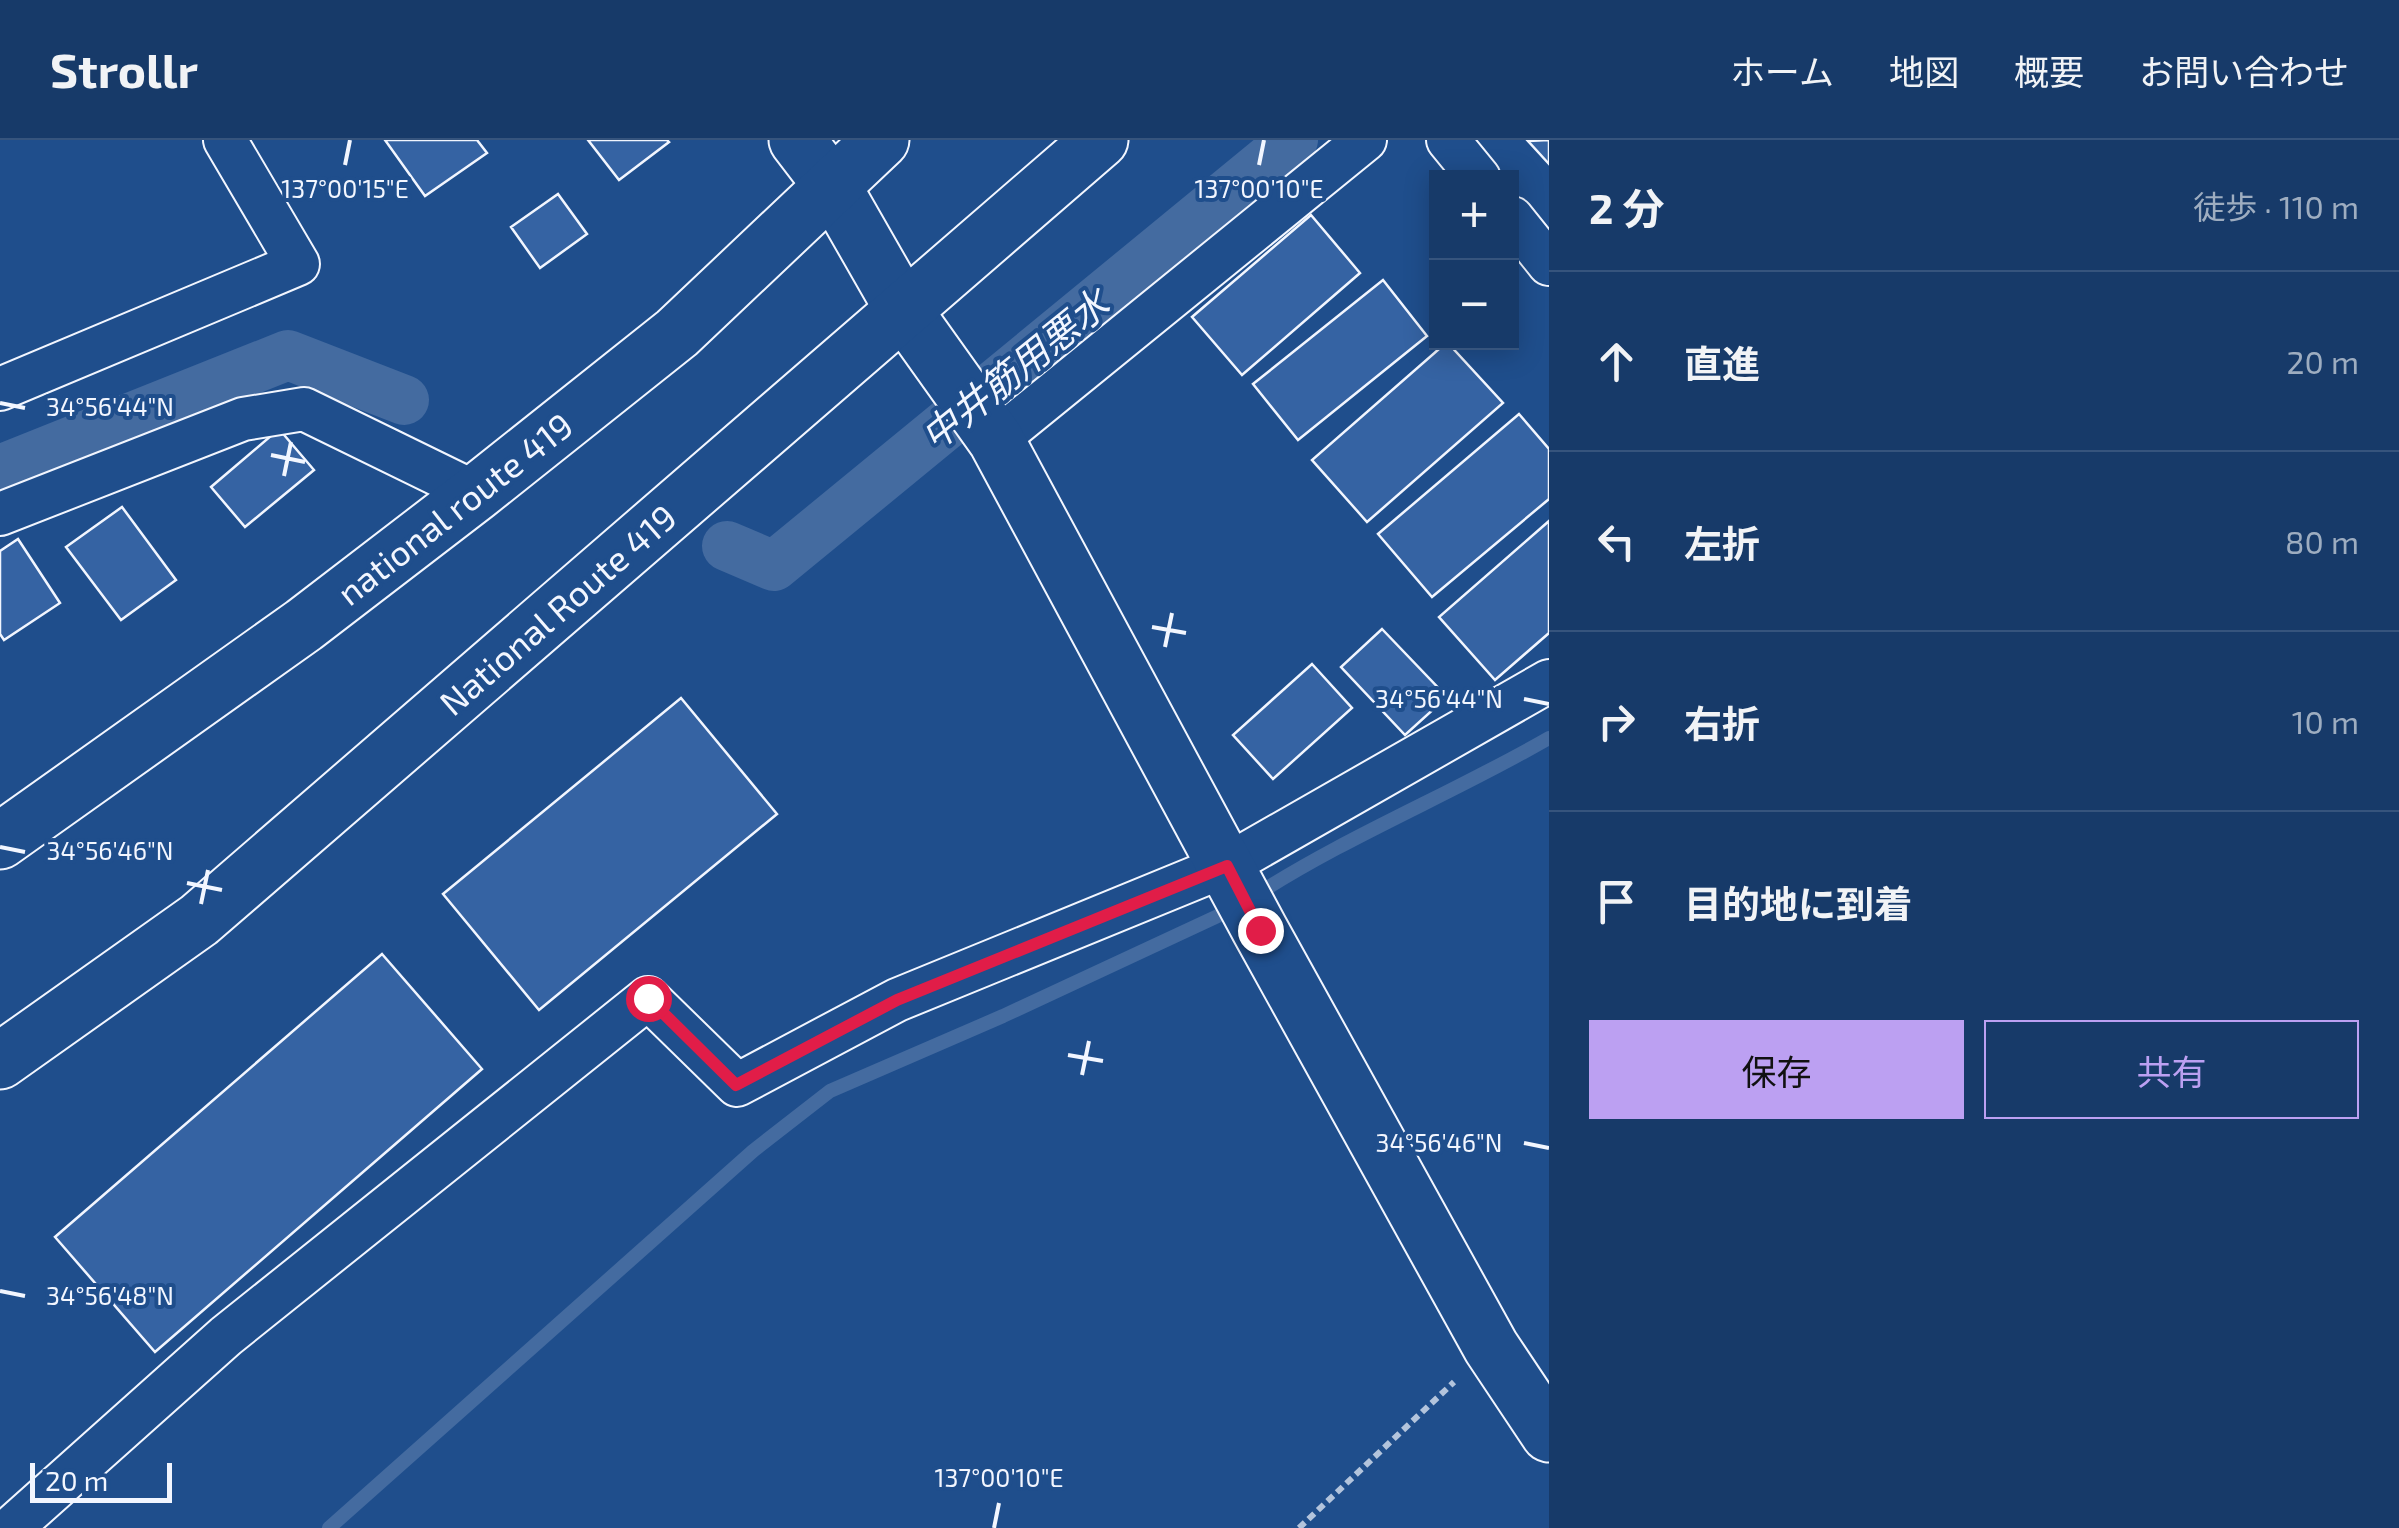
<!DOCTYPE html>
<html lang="ja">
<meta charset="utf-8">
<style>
body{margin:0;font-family:"Exo 2","Noto Sans JP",sans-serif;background:#20416f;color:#f1f3f6}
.controls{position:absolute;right:30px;top:30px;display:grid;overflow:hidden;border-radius:0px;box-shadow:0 5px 25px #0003}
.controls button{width:90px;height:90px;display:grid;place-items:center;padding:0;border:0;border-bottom:2px solid #36547d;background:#173a69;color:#f1f3f6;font:50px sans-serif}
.scale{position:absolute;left:30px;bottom:25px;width:142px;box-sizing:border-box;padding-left:10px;border:5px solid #f2f6ff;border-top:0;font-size:28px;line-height:35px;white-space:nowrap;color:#f2f6ff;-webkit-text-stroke:8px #1f4e8c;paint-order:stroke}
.stop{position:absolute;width:30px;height:30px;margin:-22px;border:8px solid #e11d48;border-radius:50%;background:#fff}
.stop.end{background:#e11d48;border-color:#fff;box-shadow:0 2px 10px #0008}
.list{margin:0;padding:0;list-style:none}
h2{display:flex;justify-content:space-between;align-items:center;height:130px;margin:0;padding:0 40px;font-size:42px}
h2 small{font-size:32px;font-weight:400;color:#9eadc0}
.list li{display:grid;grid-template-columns:65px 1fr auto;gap:30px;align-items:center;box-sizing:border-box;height:180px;padding:0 40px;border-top:2px solid #36547d}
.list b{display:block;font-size:38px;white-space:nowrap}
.list em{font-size:32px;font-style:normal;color:#9eadc0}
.actions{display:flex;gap:20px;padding:30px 40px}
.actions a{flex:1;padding:22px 0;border:2px solid #bca0f2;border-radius:0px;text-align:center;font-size:35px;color:#bca0f2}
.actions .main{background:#bca0f2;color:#111}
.icon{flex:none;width:55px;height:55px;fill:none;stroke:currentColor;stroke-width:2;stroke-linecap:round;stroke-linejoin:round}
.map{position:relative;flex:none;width:1549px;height:1388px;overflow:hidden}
header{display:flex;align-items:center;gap:60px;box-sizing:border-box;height:140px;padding:0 50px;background:#173a69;border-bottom:2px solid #36547d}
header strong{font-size:48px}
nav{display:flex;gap:55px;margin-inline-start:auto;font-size:35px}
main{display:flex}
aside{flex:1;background:#173a69}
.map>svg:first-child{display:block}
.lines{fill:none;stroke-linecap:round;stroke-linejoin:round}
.stream{stroke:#446ba0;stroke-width:14}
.canal{stroke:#446ba0;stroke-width:50}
.building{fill:#3563a3;stroke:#f2f6ff;stroke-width:2.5}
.street-casing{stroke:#f2f6ff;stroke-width:46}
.secondary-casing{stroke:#f2f6ff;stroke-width:59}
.highway-casing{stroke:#f2f6ff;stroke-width:59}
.path{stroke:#b3c4dc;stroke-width:6;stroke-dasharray:8 5;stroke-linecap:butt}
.street{stroke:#1f4e8c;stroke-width:42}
.secondary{stroke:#1f4e8c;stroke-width:55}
.highway{stroke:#1f4e8c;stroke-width:55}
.route{stroke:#e11d48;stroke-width:12}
.ticks{fill:none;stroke:#f2f6ff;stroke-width:4}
.labels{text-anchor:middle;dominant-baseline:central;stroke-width:8;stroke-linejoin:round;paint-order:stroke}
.street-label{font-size:35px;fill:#f2f6ff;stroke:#1f4e8c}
.water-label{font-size:38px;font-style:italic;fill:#f2f6ff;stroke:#1f4e8c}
.ticks-label{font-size:25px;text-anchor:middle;fill:#f2f6ff;stroke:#1f4e8c;stroke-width:8;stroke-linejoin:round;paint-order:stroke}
</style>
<header>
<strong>Strollr</strong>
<nav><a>ホーム</a><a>地図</a><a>概要</a><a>お問い合わせ</a></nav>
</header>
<main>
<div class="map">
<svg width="1549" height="1388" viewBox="0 0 1549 1388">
<rect width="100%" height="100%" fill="#1f4e8c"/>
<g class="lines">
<path class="stream" d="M1253 757C1347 696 1452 654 1549 598
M329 1388 753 1011 830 951 1003 876 1235 768"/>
<path class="canal" d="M0 330 288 215 404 260
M727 406 774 426 1293 0"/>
</g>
<path class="building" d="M385 0H477L487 13 425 56Z
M588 0H667L669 2 619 40Z
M1549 0V24L1528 1Z
M558 54 587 94 540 128 511 87Z
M1311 75 1360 133 1242 235 1192 177Z
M1383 140 1427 196 1298 300 1253 244Z
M1447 202 1503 263 1367 382 1312 320Z
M1519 274 1549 309V359L1432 457 1378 394Z
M279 289 314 330 245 387 211 347Z
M122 367 176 440 121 480 66 407Z
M1549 381V493L1495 540 1439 477Z
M18 399 60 463 4 500 0 494V411Z
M1382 489 1447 557 1405 595 1341 527Z
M1312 524 1352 568 1273 639 1233 595Z
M681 558 777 674 539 870 443 754Z
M382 814 482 929 155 1212 55 1097Z"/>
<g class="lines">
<g class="street-casing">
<path id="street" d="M1448 0 1479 38
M1512 78 1549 124
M0 249 298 124 225 0
M996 300 1365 0
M0 374 243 279 304 269 476 353
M11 1388 226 1196 648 858 737 945 897 860 1227 725 1549 541"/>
</g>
<g class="secondary-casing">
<path id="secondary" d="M797 0 833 47 904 171 996 300 1260 790 1491 1207 1549 1294"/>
</g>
<g class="highway-casing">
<path id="highway" d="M0 701 304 485 476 353 677 193 881 0
M0 921 199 780 1100 0"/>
</g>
<path class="path" d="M1299 1388 1454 1242"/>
<use href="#street" class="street"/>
<use href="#secondary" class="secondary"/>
<use href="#highway" class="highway"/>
</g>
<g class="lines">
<path class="route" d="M648 858 736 945 897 860 1227 726 1260 790"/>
</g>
<path class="ticks" d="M345 25 350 0M1259 25 1264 0M0 263 25 268M271 315 305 322M284 336 291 302M1152 487 1186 493M1165 507 1172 473M1524 559 1549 564M0 707 25 712M187 743 222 750M201 764 208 730M1068 915 1103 921M1082 935 1089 901M1524 1003 1549 1008M0 1151 25 1156M994 1388 999 1363"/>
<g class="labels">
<g class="street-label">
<text transform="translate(454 368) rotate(-38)">national route 419</text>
<text transform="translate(557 469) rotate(-41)">National Route 419</text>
</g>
<g class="water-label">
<text transform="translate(1014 229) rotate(-39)">中井筋用悪水</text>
</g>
</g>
<g class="ticks-label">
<text x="345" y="58">137°00'15"E</text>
<text x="1259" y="58">137°00'10"E</text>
<text x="110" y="276">34°56'44"N</text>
<text x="1439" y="568">34°56'44"N</text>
<text x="110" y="720">34°56'46"N</text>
<text x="1439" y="1012">34°56'46"N</text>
<text x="110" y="1165">34°56'48"N</text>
<text x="999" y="1347">137°00'10"E</text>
</g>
</svg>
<div class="controls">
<button>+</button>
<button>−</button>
</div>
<div class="scale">20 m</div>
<div class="stop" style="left:648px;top:858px"></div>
<div class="stop end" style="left:1260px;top:790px"></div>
</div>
<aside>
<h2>2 分<small>徒歩 · 110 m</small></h2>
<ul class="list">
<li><svg class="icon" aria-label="ahead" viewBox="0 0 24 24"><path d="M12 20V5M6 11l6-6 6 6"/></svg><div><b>直進</b></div><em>20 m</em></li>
<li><svg class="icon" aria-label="left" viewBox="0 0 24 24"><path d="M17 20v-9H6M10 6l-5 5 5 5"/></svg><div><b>左折</b></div><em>80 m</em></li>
<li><svg class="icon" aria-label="right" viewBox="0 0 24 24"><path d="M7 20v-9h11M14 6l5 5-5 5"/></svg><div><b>右折</b></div><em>10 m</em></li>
<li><svg class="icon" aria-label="arrive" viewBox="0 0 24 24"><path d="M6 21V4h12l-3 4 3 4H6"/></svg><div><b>目的地に到着</b></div></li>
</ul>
<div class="actions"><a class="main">保存</a><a>共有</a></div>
</aside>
</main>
